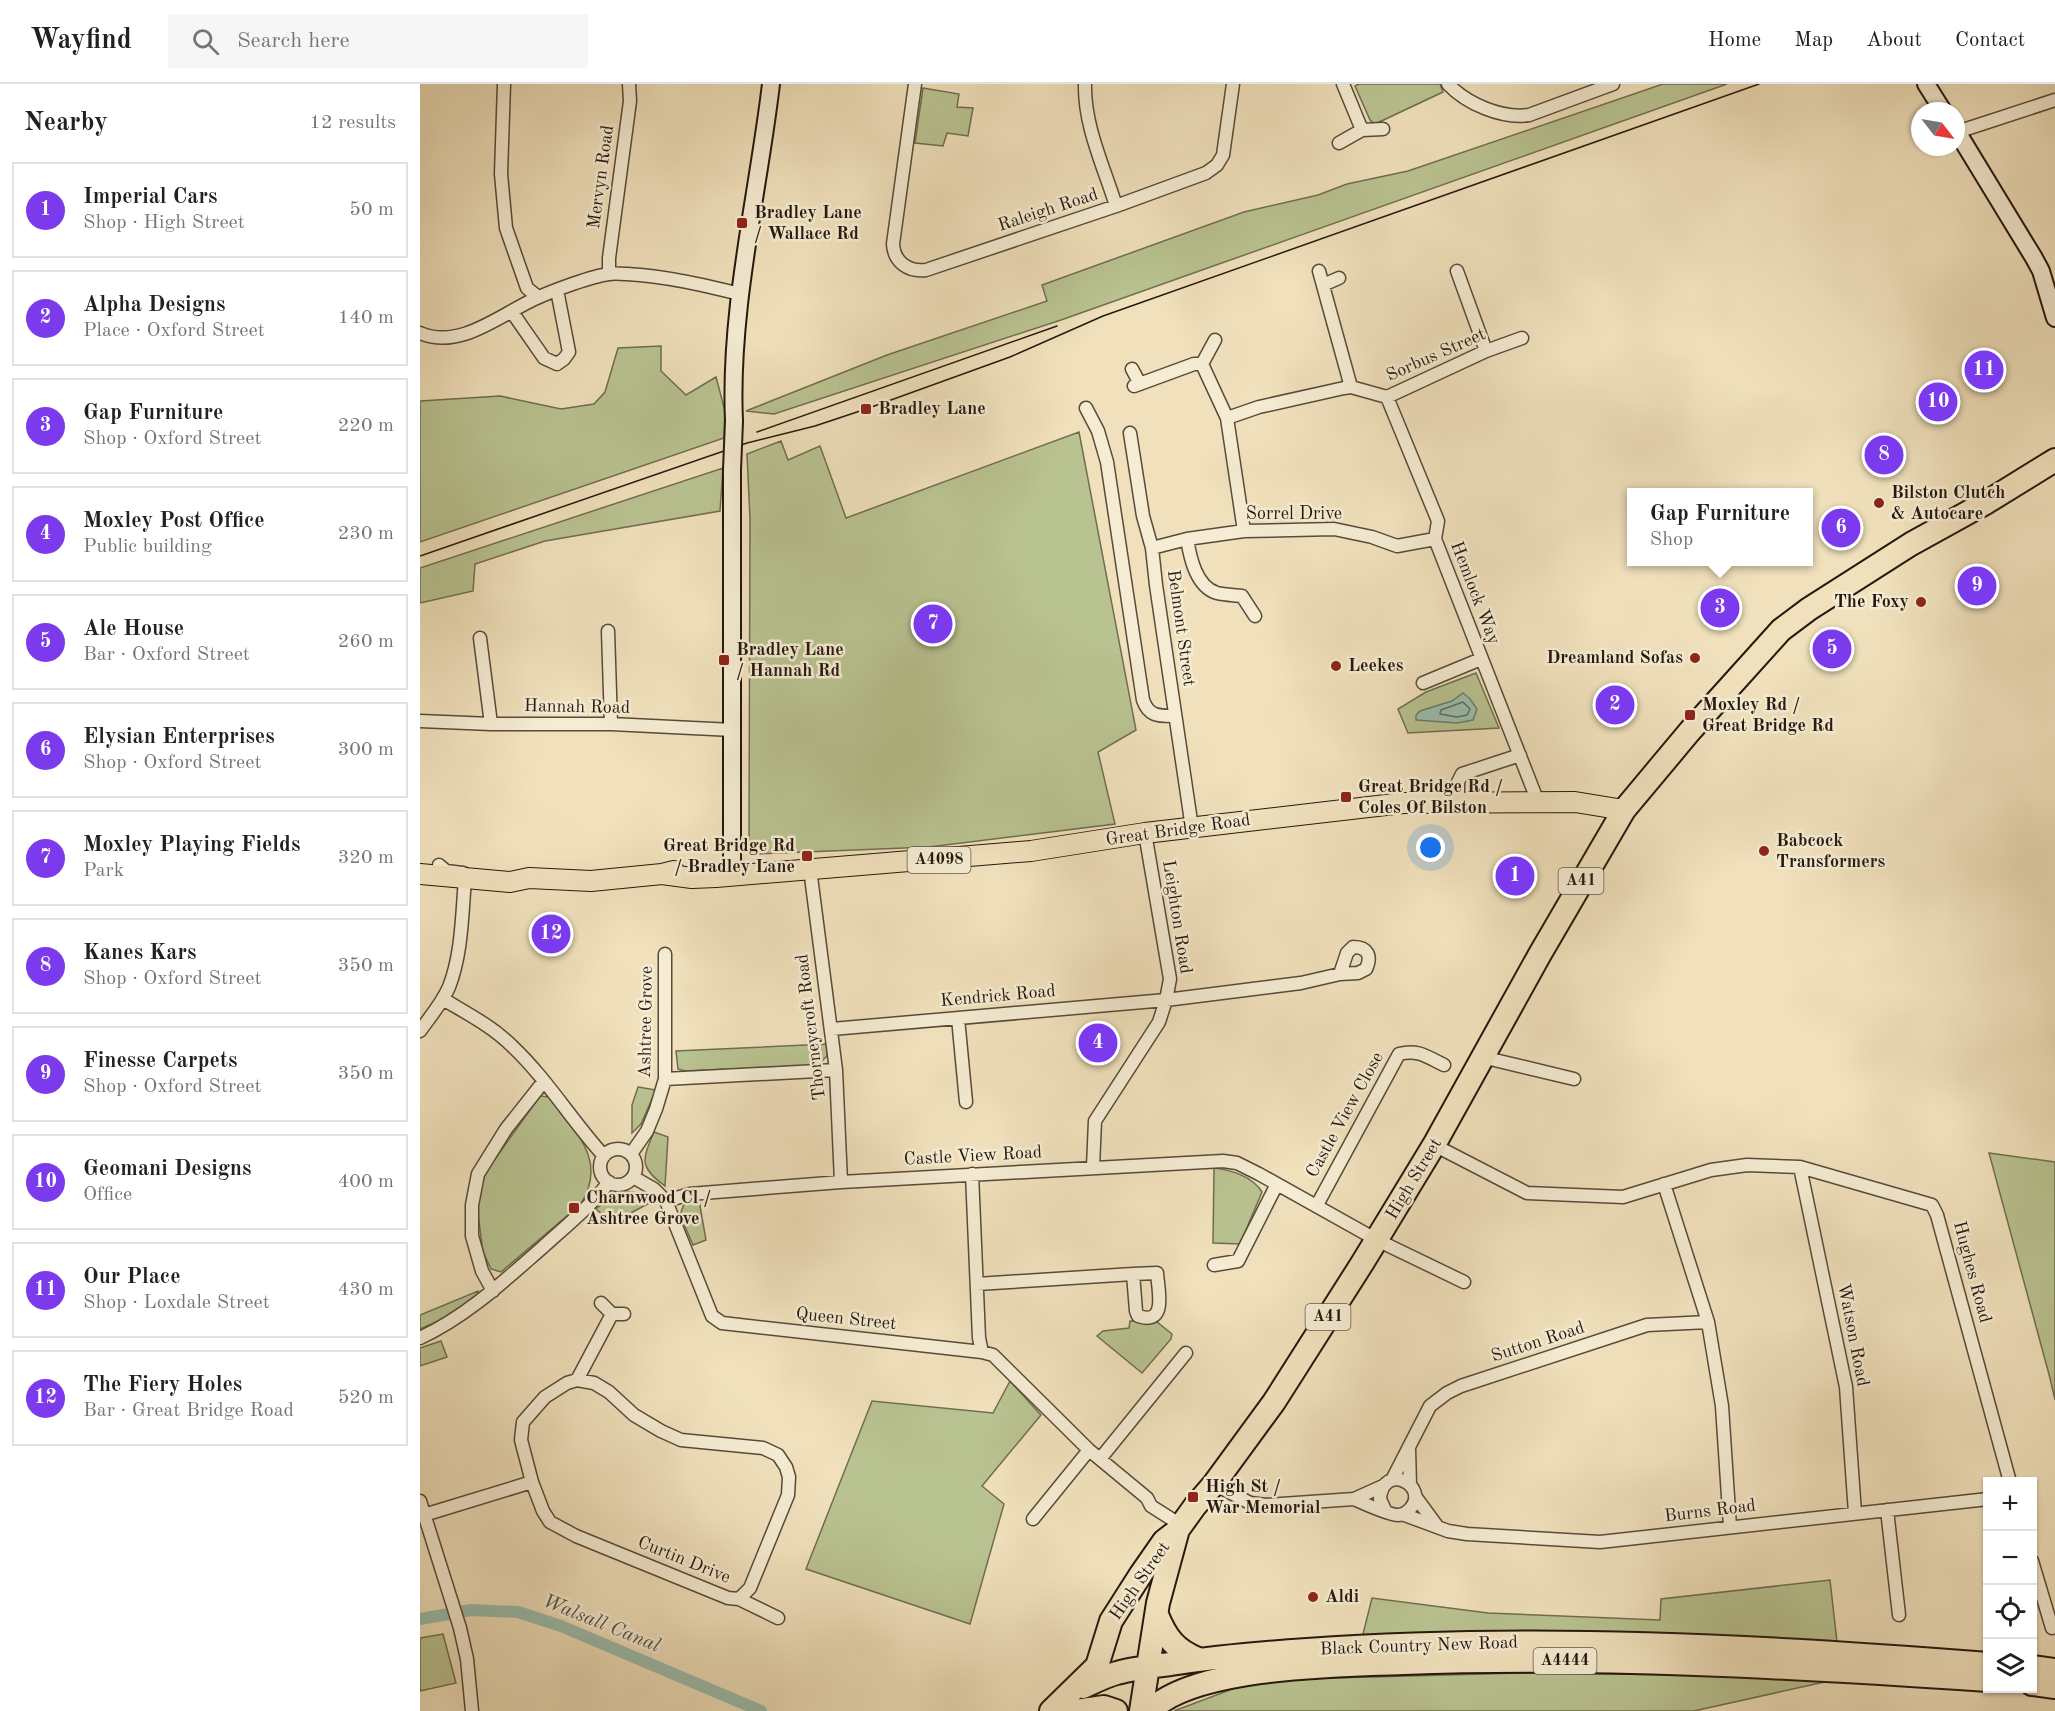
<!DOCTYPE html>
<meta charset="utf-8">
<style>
body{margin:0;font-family:"Old Standard TT",serif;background:#f6f6f6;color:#202124}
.controls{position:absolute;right:18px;bottom:18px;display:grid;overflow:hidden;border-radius:0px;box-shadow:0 2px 4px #0004}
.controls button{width:54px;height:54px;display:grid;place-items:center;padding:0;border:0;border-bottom:2px solid #e0e0e0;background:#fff;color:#202124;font:30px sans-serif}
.compass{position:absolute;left:1491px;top:18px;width:54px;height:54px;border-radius:50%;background:#fff;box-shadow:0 2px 4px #0004;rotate:121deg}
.you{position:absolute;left:1011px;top:764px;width:21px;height:21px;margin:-15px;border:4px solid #fff;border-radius:50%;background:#1a73e8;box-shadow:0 0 0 9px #1a73e833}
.badge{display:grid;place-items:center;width:39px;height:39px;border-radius:50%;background:#7c3aed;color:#fff;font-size:20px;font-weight:700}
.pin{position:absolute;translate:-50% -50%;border:3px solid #fff;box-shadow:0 2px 6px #0006}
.popup{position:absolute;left:1207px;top:404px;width:186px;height:78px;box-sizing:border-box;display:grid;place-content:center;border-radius:0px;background:#fff;filter:drop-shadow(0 2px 4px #0005);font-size:20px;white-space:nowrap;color:#757577}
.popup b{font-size:22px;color:#202124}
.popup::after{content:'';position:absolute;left:50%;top:100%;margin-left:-12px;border:12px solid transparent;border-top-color:#fff}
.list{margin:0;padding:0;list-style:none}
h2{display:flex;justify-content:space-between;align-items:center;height:78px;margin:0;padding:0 24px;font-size:26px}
h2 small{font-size:20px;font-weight:400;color:#757577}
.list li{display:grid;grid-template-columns:39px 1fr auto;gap:18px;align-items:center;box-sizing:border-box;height:96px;margin:0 12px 12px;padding:0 12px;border:2px solid #e0e0e0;border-radius:0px}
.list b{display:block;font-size:22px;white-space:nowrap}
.list p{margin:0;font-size:20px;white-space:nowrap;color:#757577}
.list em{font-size:20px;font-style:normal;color:#757577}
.icon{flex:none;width:33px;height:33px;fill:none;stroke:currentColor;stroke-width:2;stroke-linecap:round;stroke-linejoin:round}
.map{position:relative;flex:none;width:1635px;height:1627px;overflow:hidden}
header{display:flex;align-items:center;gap:36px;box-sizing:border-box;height:84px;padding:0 30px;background:#fff;border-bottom:2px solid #e0e0e0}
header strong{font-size:28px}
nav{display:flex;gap:33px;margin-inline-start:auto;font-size:21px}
.search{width:420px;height:54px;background:#f6f6f6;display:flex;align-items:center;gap:15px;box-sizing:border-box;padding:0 21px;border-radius:0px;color:#757577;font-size:22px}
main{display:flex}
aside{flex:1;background:#fff}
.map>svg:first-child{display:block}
.green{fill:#b9c391;stroke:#6f6e50;stroke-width:1.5}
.water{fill:#9abeae;stroke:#6b7c6e;stroke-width:1.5}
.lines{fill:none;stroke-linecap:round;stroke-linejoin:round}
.shore{stroke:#606b5e;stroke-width:1.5}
.canal{stroke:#9abeae;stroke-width:12}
.street-casing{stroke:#584a3a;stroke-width:15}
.secondary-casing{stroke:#25180e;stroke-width:20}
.primary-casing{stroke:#25180e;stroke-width:22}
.highway-casing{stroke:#25180e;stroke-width:26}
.street{stroke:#f5ecd3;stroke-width:12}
.secondary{stroke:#f5ecd3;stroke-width:16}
.primary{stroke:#f0e1bc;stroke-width:20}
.highway{stroke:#f0e1bc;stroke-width:22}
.tram{stroke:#25180e;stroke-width:1.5}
.secondary-bridge-casing{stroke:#25180e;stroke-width:20;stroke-linecap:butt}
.secondary-bridge{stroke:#f5ecd3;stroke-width:16}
.poi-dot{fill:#8f2418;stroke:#f5ecd3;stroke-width:2}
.labels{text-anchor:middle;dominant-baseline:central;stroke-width:5;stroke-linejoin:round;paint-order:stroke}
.shield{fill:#f5ecd3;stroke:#635849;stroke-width:1.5}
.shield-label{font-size:16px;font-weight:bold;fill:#25180e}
.street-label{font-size:18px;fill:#25180e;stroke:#f5ecd3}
.poi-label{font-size:18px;font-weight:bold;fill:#25180e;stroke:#f5ecd3;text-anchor:start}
.water-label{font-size:20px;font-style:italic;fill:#4e5246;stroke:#f5ecd3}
</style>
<header>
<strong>Wayfind</strong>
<div class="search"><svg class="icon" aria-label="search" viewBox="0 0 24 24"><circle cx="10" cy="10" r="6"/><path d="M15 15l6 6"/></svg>Search here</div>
<nav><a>Home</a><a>Map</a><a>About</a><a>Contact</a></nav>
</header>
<main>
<aside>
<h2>Nearby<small>12 results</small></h2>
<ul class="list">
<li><span class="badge">1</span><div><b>Imperial Cars</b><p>Shop · High Street</p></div><em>50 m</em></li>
<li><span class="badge">2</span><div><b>Alpha Designs</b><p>Place · Oxford Street</p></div><em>140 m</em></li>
<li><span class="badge">3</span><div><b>Gap Furniture</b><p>Shop · Oxford Street</p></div><em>220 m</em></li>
<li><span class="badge">4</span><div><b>Moxley Post Office</b><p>Public building</p></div><em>230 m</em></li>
<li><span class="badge">5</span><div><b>Ale House</b><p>Bar · Oxford Street</p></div><em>260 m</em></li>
<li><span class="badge">6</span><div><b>Elysian Enterprises</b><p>Shop · Oxford Street</p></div><em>300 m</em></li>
<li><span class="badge">7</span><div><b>Moxley Playing Fields</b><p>Park</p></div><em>320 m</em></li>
<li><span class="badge">8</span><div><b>Kanes Kars</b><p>Shop · Oxford Street</p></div><em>350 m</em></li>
<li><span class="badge">9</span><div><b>Finesse Carpets</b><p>Shop · Oxford Street</p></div><em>350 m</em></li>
<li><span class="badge">10</span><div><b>Geomani Designs</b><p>Office</p></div><em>400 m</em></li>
<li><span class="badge">11</span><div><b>Our Place</b><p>Shop · Loxdale Street</p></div><em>430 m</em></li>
<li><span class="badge">12</span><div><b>The Fiery Holes</b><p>Bar · Great Bridge Road</p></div><em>520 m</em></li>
</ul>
</aside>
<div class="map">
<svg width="1635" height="1627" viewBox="0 0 1635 1627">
<rect width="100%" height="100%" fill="#f0e1bc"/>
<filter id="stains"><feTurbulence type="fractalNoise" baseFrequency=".00333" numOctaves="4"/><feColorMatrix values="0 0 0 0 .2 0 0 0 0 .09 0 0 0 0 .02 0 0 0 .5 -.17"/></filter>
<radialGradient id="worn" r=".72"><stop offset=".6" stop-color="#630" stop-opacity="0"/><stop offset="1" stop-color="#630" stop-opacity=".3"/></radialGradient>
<path class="green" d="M939 0H1020L1023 8 955 40 950 36 935 2Z
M1243 0H1307L641 236 354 330 326 327 467 271 627 217 622 201 824 128 898 111 927 100 988 87Z
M503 4 539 10 537 23 553 24 548 52 527 49 523 62 495 59Z
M241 262V287L266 311 296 293 305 327 304 354 0 458V317L80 312 141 325 174 320 185 308 198 264Z
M659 348 716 646 678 668 695 740 509 763 337 770 329 755 330 434 327 370 361 357 368 376 400 362 426 434Z
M303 384 300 427 125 457 55 480 53 507 0 519V484Z
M1056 589 1079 644 988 649 978 625 1006 608Z
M407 960V972L398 981 265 987 258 985 256 967Z
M218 1003 236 1006 221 1040 212 1049V1021Z
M120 1012 130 1013C155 1049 188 1075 161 1120L81 1188 71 1185 63 1168 57 1123 65 1089Z
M234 1048 248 1053 245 1102C219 1083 222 1076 234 1048Z
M1569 1069 1635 1078V1316L1630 1294Z
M794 1084C812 1086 833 1093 842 1108L820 1160 793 1159Z
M203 1107 226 1110 237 1115 192 1139 176 1125 194 1110Z
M279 1116 286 1156 273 1161 260 1131 264 1120Z
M58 1207V1212L30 1232 0 1245V1231Z
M710 1237 737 1238 752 1250 751 1255 722 1289 677 1252 683 1247 709 1244Z
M21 1257 27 1273 0 1282V1264Z
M590 1297 621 1331 562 1402 584 1420 550 1540 386 1485 452 1317 573 1329Z
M1410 1496 1417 1558 942 1554 952 1514 1068 1529 1240 1536 1241 1515Z
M23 1550 36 1599 0 1607V1554Z
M1100 1589 1351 1592 1409 1597 1274 1627H754L836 1596Z"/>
<path class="water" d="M1043 609 1050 615 1057 625 1053 636 1037 639 996 636V631L1000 627 1032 617Z"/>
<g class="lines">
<path class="shore" d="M1043 618 1050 625 1047 631 1037 633 1020 630 1021 626Z"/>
<path class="canal" d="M0 1535 51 1526 98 1528 141 1542 341 1627"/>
<g class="street-casing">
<path id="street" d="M84 0 81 90 86 144 107 204 118 213
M495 0 473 160C474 178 488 188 506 186L696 122 786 89 797 81 803 71 813 0
M665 0C664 42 684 83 696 122
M923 0 942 46
M1028 0C1047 20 1082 35 1109 31L1193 0
M1537 48 1635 16
M919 59 942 46 963 45
M899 187 931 303
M1037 187 1066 267
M189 190V174L210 17 209 0
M903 201 919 194
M92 228 124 274 137 280 144 275 149 268 137 206
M0 249C41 267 83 228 119 213 135 206 172 192 189 190 195 189 201 190 207 190 245 192 283 201 320 210
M782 280 795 256
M712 285 720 300
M714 302 774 280H782L807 334 839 323 924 304 931 303 967 313 1066 267 1102 254
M967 313 1018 437 1015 455 1118 718
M666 324 678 347 687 378 723 616C729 633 739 632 755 632
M807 334 824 447
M710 349 723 432 732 464 736 501 772 744
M767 455C770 473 776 503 797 509 805 511 814 511 822 512L835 532
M732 464 767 455 824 447 914 445 952 453 977 462 1015 455
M188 547 191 640
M60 554 71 640
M1003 599 1061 575
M0 637 71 640H191L313 646
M1038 719V698L1042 690 1100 671
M390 785 416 986 421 1098
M23 915C46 929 72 942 92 962 127 995 152 1037 184 1072
M538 934 546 1018
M412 945 746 916 881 899 920 890 938 889 946 885C952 872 948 863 933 863L927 869 920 890
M0 947C10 933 22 919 29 903 42 870 42 830 45 795L43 789 26 787 19 781
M1062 973 1154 995
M245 995 416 986
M1014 1061 1107 1109 1203 1113 1291 1086 1327 1081 1380 1083 1512 1121 1517 1131 1590 1398
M180 1083a18 18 0 1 1 36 0a18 18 0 1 1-36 0Z
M211 1070 227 1047 236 1025 245 995V870
M673 1083 675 1037 739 938 746 916 750 895 725 749
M1380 1083 1426 1303 1435 1429
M552 1090 559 1254 562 1268
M213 1093 234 1105 246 1117 292 1232 302 1239 562 1268 573 1271 669 1366 727 1414 731 1422 761 1441
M1244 1100 1288 1238 1302 1322 1310 1443
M246 1117 270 1110 421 1098 803 1077 817 1079 839 1090 957 1156 1044 1198
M897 1121 979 970C999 965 1007 973 1024 981
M794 1181 818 1177 857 1100
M557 1200 713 1190 737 1189C738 1206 748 1242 718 1232L716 1227 713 1190
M73 1207 62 1187 52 1152V1121L58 1090 86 1045 124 997
M181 1219 192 1230H204
M0 1254C47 1232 84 1197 123 1163 146 1142 170 1123 189 1098
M157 1296 192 1230
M989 1365 990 1401
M680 1375 766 1269
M972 1396 1010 1322 1027 1309 1041 1302 1227 1241 1288 1238
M794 1400 830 1419 846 1421 934 1415 963 1402
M995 1412 1017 1442
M934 1415C943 1419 969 1431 978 1431 982 1431 987 1428 990 1425 1011 1402 963 1377 960 1415L965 1426
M0 1417 40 1544 47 1575 52 1627
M1467 1426 1479 1531
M982 1430 1028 1447 1047 1450 1180 1458 1568 1415
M4 1431 112 1398 101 1356 103 1338 125 1313 147 1299 157 1296 174 1299 189 1308 214 1331 241 1347 261 1356 343 1364 358 1371 366 1383 369 1393 368 1411 330 1504 319 1515 308 1514 156 1452 130 1438 123 1427 112 1398
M613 1435 669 1366
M1612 1477 1632 1544
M319 1515 358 1534"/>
</g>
<g class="secondary-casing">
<path id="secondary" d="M1506 0 1523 27
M1536 46 1614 174 1621 187 1635 234
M314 337C309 226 338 110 351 0
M312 386V791"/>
</g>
<g class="primary-casing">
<path id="primary" d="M0 790 90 798 109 794 171 797 242 790 254 787
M242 790 272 794 296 793 611 767 725 749 983 719 1155 718 1204 726"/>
</g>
<g class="highway-casing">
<path id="highway" d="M737 1531C746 1553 755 1566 778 1575
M1612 1583 1635 1586
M1612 1600 1635 1603
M663 1603C674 1598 685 1592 697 1589 715 1584 733 1582 751 1580 796 1573 842 1569 887 1566 1114 1550 1341 1562 1568 1580
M631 1627 677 1582 691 1537 721 1490 744 1457 757 1447 775 1422 794 1400 854 1318 943 1178 1014 1061 1120 870 1204 726 1270 647 1361 546 1389 525 1491 460 1567 418 1635 376
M656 1627 684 1623 696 1627
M721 1627 738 1519 757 1449
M730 1627C774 1582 922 1581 984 1579 1179 1572 1373 1583 1568 1596"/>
</g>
<use href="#street" class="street"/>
<use href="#secondary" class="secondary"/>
<use href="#primary" class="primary"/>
<use href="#highway" class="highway"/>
<path class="tram" d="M337 348 637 242
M0 472 327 359 395 342 446 325 590 273 683 232 1339 0"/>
<g class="secondary-bridge-casing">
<path id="secondary-bridge" d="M312 386 314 337"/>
</g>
<use href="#secondary-bridge" class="secondary-bridge"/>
</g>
<g class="poi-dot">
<rect x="316" y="133" width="12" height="12" rx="3"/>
<rect x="440" y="319" width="12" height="12" rx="3"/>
<circle cx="1459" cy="419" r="6"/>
<circle cx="1501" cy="518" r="6"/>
<circle cx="1275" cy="574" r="6"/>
<rect x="298" y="570" width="12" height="12" rx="3"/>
<circle cx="916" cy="582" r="6"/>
<rect x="1264" y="625" width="12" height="12" rx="3"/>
<rect x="920" y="707" width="12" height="12" rx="3"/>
<circle cx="1344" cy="767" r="6"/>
<rect x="381" y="766" width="12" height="12" rx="3"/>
<rect x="148" y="1118" width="12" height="12" rx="3"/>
<rect x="767" y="1407" width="12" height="12" rx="3"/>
<circle cx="893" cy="1513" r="6"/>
</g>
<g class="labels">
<g class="shield">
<rect x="487.5" y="763" width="63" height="26" rx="4.5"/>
<rect x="1138.5" y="784" width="45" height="26" rx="4.5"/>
<rect x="885.5" y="1220" width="45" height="26" rx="4.5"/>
<rect x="1113.5" y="1564" width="63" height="26" rx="4.5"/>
</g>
<g class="shield-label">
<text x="519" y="776">A4098</text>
<text x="1161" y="797">A41</text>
<text x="908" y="1233">A41</text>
<text x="1145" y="1577">A4444</text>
</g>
<g class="street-label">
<text transform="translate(181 93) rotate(-82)">Mervyn Road</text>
<text transform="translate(628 126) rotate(-18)">Raleigh Road</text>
<text transform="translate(1016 271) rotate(-24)">Sorbus Street</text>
<text x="874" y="430">Sorrel Drive</text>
<text transform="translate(1055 509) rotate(69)">Hemlock Way</text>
<text transform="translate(761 544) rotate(82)">Belmont Street</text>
<text transform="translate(157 623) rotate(1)">Hannah Road</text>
<text transform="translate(758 746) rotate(-8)">Great Bridge Road</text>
<text transform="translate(757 833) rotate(81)">Leighton Road</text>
<text transform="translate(578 912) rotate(-5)">Kendrick Road</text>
<text transform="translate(226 938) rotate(-89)">Ashtree Grove</text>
<text transform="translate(391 943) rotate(-97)">Thorneycroft Road</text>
<text transform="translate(925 1031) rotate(-61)">Castle View Close</text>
<text transform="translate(553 1072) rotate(-3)">Castle View Road</text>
<text transform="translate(994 1095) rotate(-59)">High Street</text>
<text transform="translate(1552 1188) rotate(75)">Hughes Road</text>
<text transform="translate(426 1235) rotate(6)">Queen Street</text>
<text transform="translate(1433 1251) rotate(79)">Watson Road</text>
<text transform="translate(1118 1258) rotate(-18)">Sutton Road</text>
<text transform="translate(1290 1427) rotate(-7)">Burns Road</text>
<text transform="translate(264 1476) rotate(22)">Curtin Drive</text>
<text transform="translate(720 1497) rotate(-55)">High Street</text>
<text transform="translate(999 1562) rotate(-2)">Black Country New Road</text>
</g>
<g class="poi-label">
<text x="334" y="129">Bradley Lane<tspan x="334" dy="21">/ Wallace Rd</tspan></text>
<text x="458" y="325">Bradley Lane</text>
<text x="1471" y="409">Bilston Clutch<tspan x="1471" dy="21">&amp; Autocare</tspan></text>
<text x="1489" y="518" text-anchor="end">The Foxy</text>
<text x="316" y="566">Bradley Lane<tspan x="316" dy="21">/ Hannah Rd</tspan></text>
<text x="1263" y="574" text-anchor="end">Dreamland Sofas</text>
<text x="928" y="582">Leekes</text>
<text x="1282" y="621">Moxley Rd /<tspan x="1282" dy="21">Great Bridge Rd</tspan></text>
<text x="938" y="703">Great Bridge Rd /<tspan x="938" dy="21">Coles Of Bilston</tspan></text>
<text x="1356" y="757">Babcock<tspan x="1356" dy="21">Transformers</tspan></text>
<text x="375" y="762" text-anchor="end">Great Bridge Rd<tspan x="375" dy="21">/ Bradley Lane</tspan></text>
<text x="166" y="1114">Charnwood Cl /<tspan x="166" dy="21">Ashtree Grove</tspan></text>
<text x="785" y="1403">High St /<tspan x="785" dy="21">War Memorial</tspan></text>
<text x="905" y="1513">Aldi</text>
</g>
<g class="water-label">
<text transform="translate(181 1540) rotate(22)">Walsall Canal</text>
</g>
</g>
<rect width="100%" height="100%" filter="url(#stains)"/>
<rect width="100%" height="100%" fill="url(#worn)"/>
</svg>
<div class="controls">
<button>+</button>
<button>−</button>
<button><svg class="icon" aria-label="locate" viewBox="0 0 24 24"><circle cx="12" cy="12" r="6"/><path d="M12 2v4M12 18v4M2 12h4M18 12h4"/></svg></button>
<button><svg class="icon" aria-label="layers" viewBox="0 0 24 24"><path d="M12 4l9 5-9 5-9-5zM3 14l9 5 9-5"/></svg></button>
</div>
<svg class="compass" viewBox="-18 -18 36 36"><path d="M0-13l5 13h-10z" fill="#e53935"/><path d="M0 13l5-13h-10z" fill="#757577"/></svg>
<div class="you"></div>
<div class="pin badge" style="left:1095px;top:792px">1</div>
<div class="pin badge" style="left:1195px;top:621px">2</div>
<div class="pin badge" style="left:1300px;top:524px">3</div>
<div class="popup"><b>Gap Furniture</b>Shop</div>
<div class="pin badge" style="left:678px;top:959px">4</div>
<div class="pin badge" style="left:1412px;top:565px">5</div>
<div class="pin badge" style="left:1421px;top:444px">6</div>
<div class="pin badge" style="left:513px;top:540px">7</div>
<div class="pin badge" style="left:1464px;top:371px">8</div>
<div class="pin badge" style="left:1557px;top:502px">9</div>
<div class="pin badge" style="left:1518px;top:318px">10</div>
<div class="pin badge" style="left:1564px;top:286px">11</div>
<div class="pin badge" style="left:131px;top:850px">12</div>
</div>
</main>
